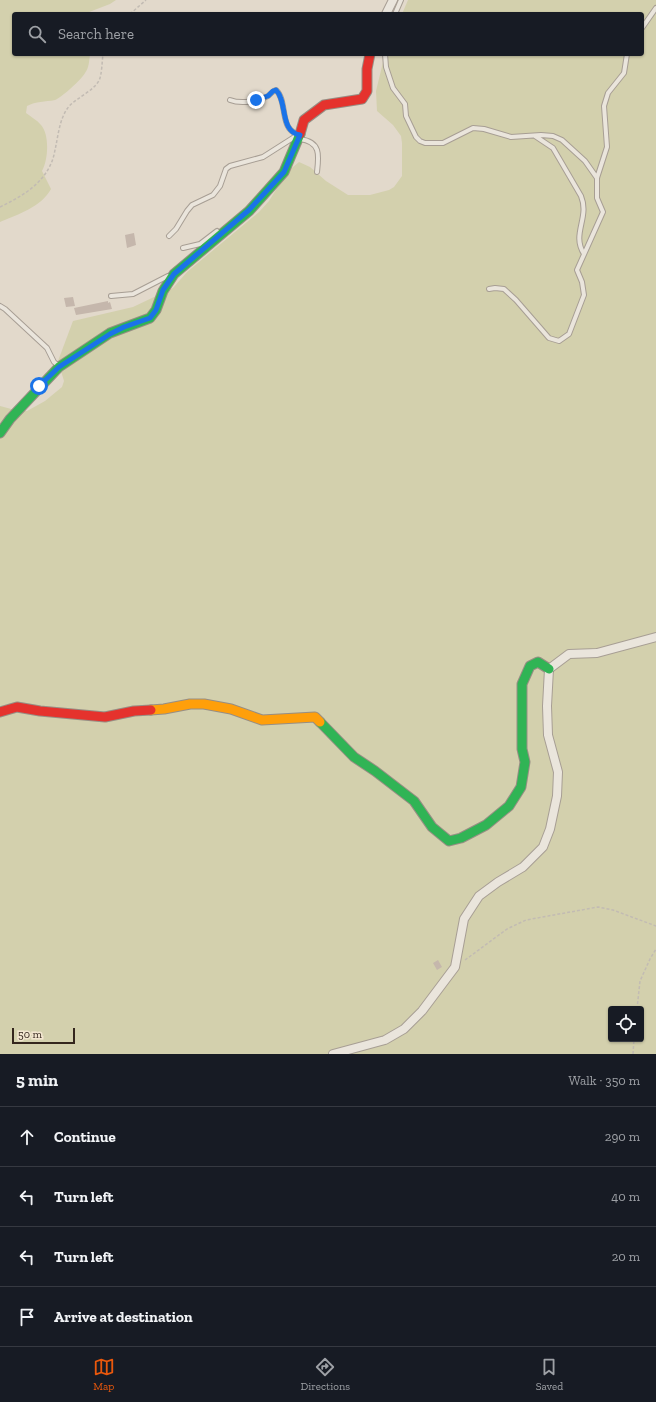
<!DOCTYPE html>
<meta charset="utf-8">
<style>
body{margin:0;font-family:"Zilla Slab",serif;background:#20242c;color:#f1f3f6}
.controls{position:absolute;right:12px;bottom:12px;display:grid;overflow:hidden;border-radius:4px;box-shadow:0 1px 3px #0004}
.controls button{width:36px;height:36px;display:grid;place-items:center;padding:0;border:0;border-bottom:1px solid #363941;background:#171b24;color:#f1f3f6;font:20px sans-serif}
.scale{position:absolute;left:12px;bottom:10px;width:63px;box-sizing:border-box;padding-left:4px;border:2px solid #34261d;border-top:0;font-size:11px;line-height:14px;white-space:nowrap;color:#34261d;-webkit-text-stroke:3px #f3e6d0;paint-order:stroke}
.stop{position:absolute;width:12px;height:12px;margin:-9px;border:3px solid #1a73e8;border-radius:50%;background:#fff}
.stop.end{background:#1a73e8;border-color:#fff;box-shadow:0 1px 4px #0008}
.list{margin:0;padding:0;list-style:none}
h2{display:flex;justify-content:space-between;align-items:center;height:52px;margin:0;padding:0 16px;font-size:17px}
h2 small{font-size:13px;font-weight:400;color:#9ea1a6}
.list li{display:grid;grid-template-columns:26px 1fr auto;gap:12px;align-items:center;box-sizing:border-box;height:60px;padding:0 16px;border-top:1px solid #363941}
.list b{display:block;font-size:15px;white-space:nowrap}
.list em{font-size:13px;font-style:normal;color:#9ea1a6}
.icon{flex:none;width:22px;height:22px;fill:none;stroke:currentColor;stroke-width:2;stroke-linecap:round;stroke-linejoin:round}
.map{position:relative;flex:none;width:656px;height:1054px;overflow:hidden}
.search{position:absolute;background:#171b24;box-shadow:0 1px 3px #0004;left:12px;right:12px;top:12px;height:44px;display:flex;align-items:center;gap:10px;box-sizing:border-box;padding:0 14px;border-radius:4px;color:#9ea1a6;font-size:15px}
.sheet{height:292px;background:#171b24}
nav{display:flex;justify-content:space-around;align-items:center;box-sizing:border-box;height:56px;border-top:1px solid #363941;background:#171b24;font-size:11px;color:#9ea1a6}
nav a{display:grid;justify-items:center;gap:2px}
nav .on{color:#ea580c}
.map>svg:first-child{display:block}
.green{fill:#d3d0ad;fill-rule:evenodd}
.building{fill:#c5b7ac}
.lines{fill:none;stroke-linecap:round;stroke-linejoin:round}
.lane-casing{stroke:#a79e94;stroke-width:6}
.street-casing{stroke:#a79e94;stroke-width:10}
.fast-casing{stroke:#978e84;stroke-width:11}
.slow-casing{stroke:#978e84;stroke-width:11}
.jam-casing{stroke:#978e84;stroke-width:11}
.path{stroke:#c2bbb3;stroke-width:1.5;stroke-dasharray:3 2;stroke-linecap:butt}
.lane{stroke:#eae5dc;stroke-width:4}
.street{stroke:#eae5dc;stroke-width:8}
.fast{stroke:#30b455;stroke-width:9}
.slow{stroke:#ff9f0a;stroke-width:9}
.jam{stroke:#e5322d;stroke-width:9}
.route{stroke:#1a73e8;stroke-width:5}
</style>
<div class="map">
<svg width="656" height="1054" viewBox="0 0 656 1054">
<rect width="100%" height="100%" fill="#e2d9cb"/>
<path class="green" d="M0 0H116L110 4 84 14H14V54L90 55C89 61 89 68 85 73 82 79 61 98 55 100 45 102 36 101 27 106L26 113C31 117 37 120 41 125 50 135 48 161 42 171L51 189C41 207 19 214 0 222Z
M408 0H656V1054H0V406L15 410 27 411 45 401 62 387 64 381 58 361 73 321 133 307 173 288 187 272 259 212 269 201 287 172 299 162 310 167 326 181 348 195H370L389 190 394 187 402 176V143L401 136 393 125 377 111 376 91 385 54H642V14H402ZM611 1009H641V1039H611Z"/>
<path class="building" d="M134 233 136 245 127 248 125 235Z
M73 297 75 306 66 307 64 298Z
M108 301V303L110 302 112 309 76 315 74 308Z
M438 960 442 967 437 970 433 963Z"/>
<g class="lines">
<g class="lane-casing">
<path id="lane" d="M395 14 401 0
M642 28 656 8
M385 54 386 67 393 88 405 104 406 116 416 137 420 141 425 143H443L473 128 484 129 511 137 541 135 553 136 562 140 585 161 597 178
M230 100C240 104 258 102 268 96 272 93 272 91 276 90 288 101 279 128 297 134
M535 136 553 148 581 196C590 218 571 234 584 254
M300 139C321 142 319 155 317 172
M169 236 176 229 187 211 192 205 213 195 220 186 226 169 230 166 263 157 296 136
M183 248 200 244 217 231
M489 289 495 288 504 289 516 300 549 338 559 341 569 334 584 295 582 282 577 270 603 212 597 198V178L607 147 604 106 608 93 624 73 627 54
M111 296 133 294 168 276
M0 306 5 309 47 348 54 362 59 366"/>
</g>
<g class="street-casing">
<path id="street" d="M386 14 393 0
M333 1054 385 1040 404 1029 422 1011 455 967 464 919 479 896 498 882 523 867 543 847 550 829 557 796 558 772 548 735 547 706 549 669 569 654 597 653 656 637"/>
</g>
<g class="fast-casing">
<path id="fast" d="M0 433 10 419 59 367 110 333 150 318 156 310 163 291 174 274 249 211 284 172 300 134
M320 722 354 757 375 771 414 801 432 827 449 841 461 838 486 825 509 806 521 787 525 762 522 749V684L530 666 538 662 549 669"/>
</g>
<g class="slow-casing">
<path id="slow" d="M151 710 164 709 190 704H204L231 709 262 720 315 717 320 722"/>
</g>
<g class="jam-casing">
<path id="jam" d="M300 134 304 120 324 105 362 99 367 91V69L370 54
M0 712 17 707 40 711 105 717 134 711 151 710"/>
</g>
<path class="path" d="M130 14 146 0
M0 207C25 195 50 180 55 150 58 137 59 121 67 109 74 98 96 91 100 78 102 71 102 62 103 54
M465 960 507 929 526 920 598 907 613 910 656 926
M637 1009 640 981 650 959 656 949
M633 1054 634 1039"/>
<use href="#lane" class="lane"/>
<use href="#street" class="street"/>
<use href="#fast" class="fast"/>
<use href="#slow" class="slow"/>
<use href="#jam" class="jam"/>
</g>
<g class="lines">
<path class="route" d="M39 386 59 367 110 334 124 327 150 318 156 310 163 290 174 274 249 210 284 172 300 135C279 131 288 102 276 90L273 91 268 96 256 100"/>
</g>
</svg>
<div class="controls">
<button><svg class="icon" aria-label="locate" viewBox="0 0 24 24"><circle cx="12" cy="12" r="6"/><path d="M12 2v4M12 18v4M2 12h4M18 12h4"/></svg></button>
</div>
<div class="scale">50 m</div>
<div class="stop" style="left:39px;top:386px"></div>
<div class="stop end" style="left:256px;top:100px"></div>
<div class="search"><svg class="icon" aria-label="search" viewBox="0 0 24 24"><circle cx="10" cy="10" r="6"/><path d="M15 15l6 6"/></svg>Search here</div>
</div>
<section class="sheet">
<h2>5 min<small>Walk · 350 m</small></h2>
<ul class="list">
<li><svg class="icon" aria-label="ahead" viewBox="0 0 24 24"><path d="M12 20V5M6 11l6-6 6 6"/></svg><div><b>Continue</b></div><em>290 m</em></li>
<li><svg class="icon" aria-label="left" viewBox="0 0 24 24"><path d="M17 20v-9H6M10 6l-5 5 5 5"/></svg><div><b>Turn left</b></div><em>40 m</em></li>
<li><svg class="icon" aria-label="left" viewBox="0 0 24 24"><path d="M17 20v-9H6M10 6l-5 5 5 5"/></svg><div><b>Turn left</b></div><em>20 m</em></li>
<li><svg class="icon" aria-label="arrive" viewBox="0 0 24 24"><path d="M6 21V4h12l-3 4 3 4H6"/></svg><div><b>Arrive at destination</b></div></li>
</ul>
</section>
<nav>
<a class="on"><svg class="icon" aria-label="map" viewBox="0 0 24 24"><path d="M3 6l6-2 6 2 6-2v14l-6 2-6-2-6 2zM9 4v14M15 6v14"/></svg>Map</a>
<a><svg class="icon" aria-label="directions" viewBox="0 0 24 24"><path d="M12 3l9 9-9 9-9-9zM9 14v-3h6M13 9l2 2-2 2"/></svg>Directions</a>
<a><svg class="icon" aria-label="saved" viewBox="0 0 24 24"><path d="M7 4h10v16l-5-4-5 4z"/></svg>Saved</a>
</nav>
